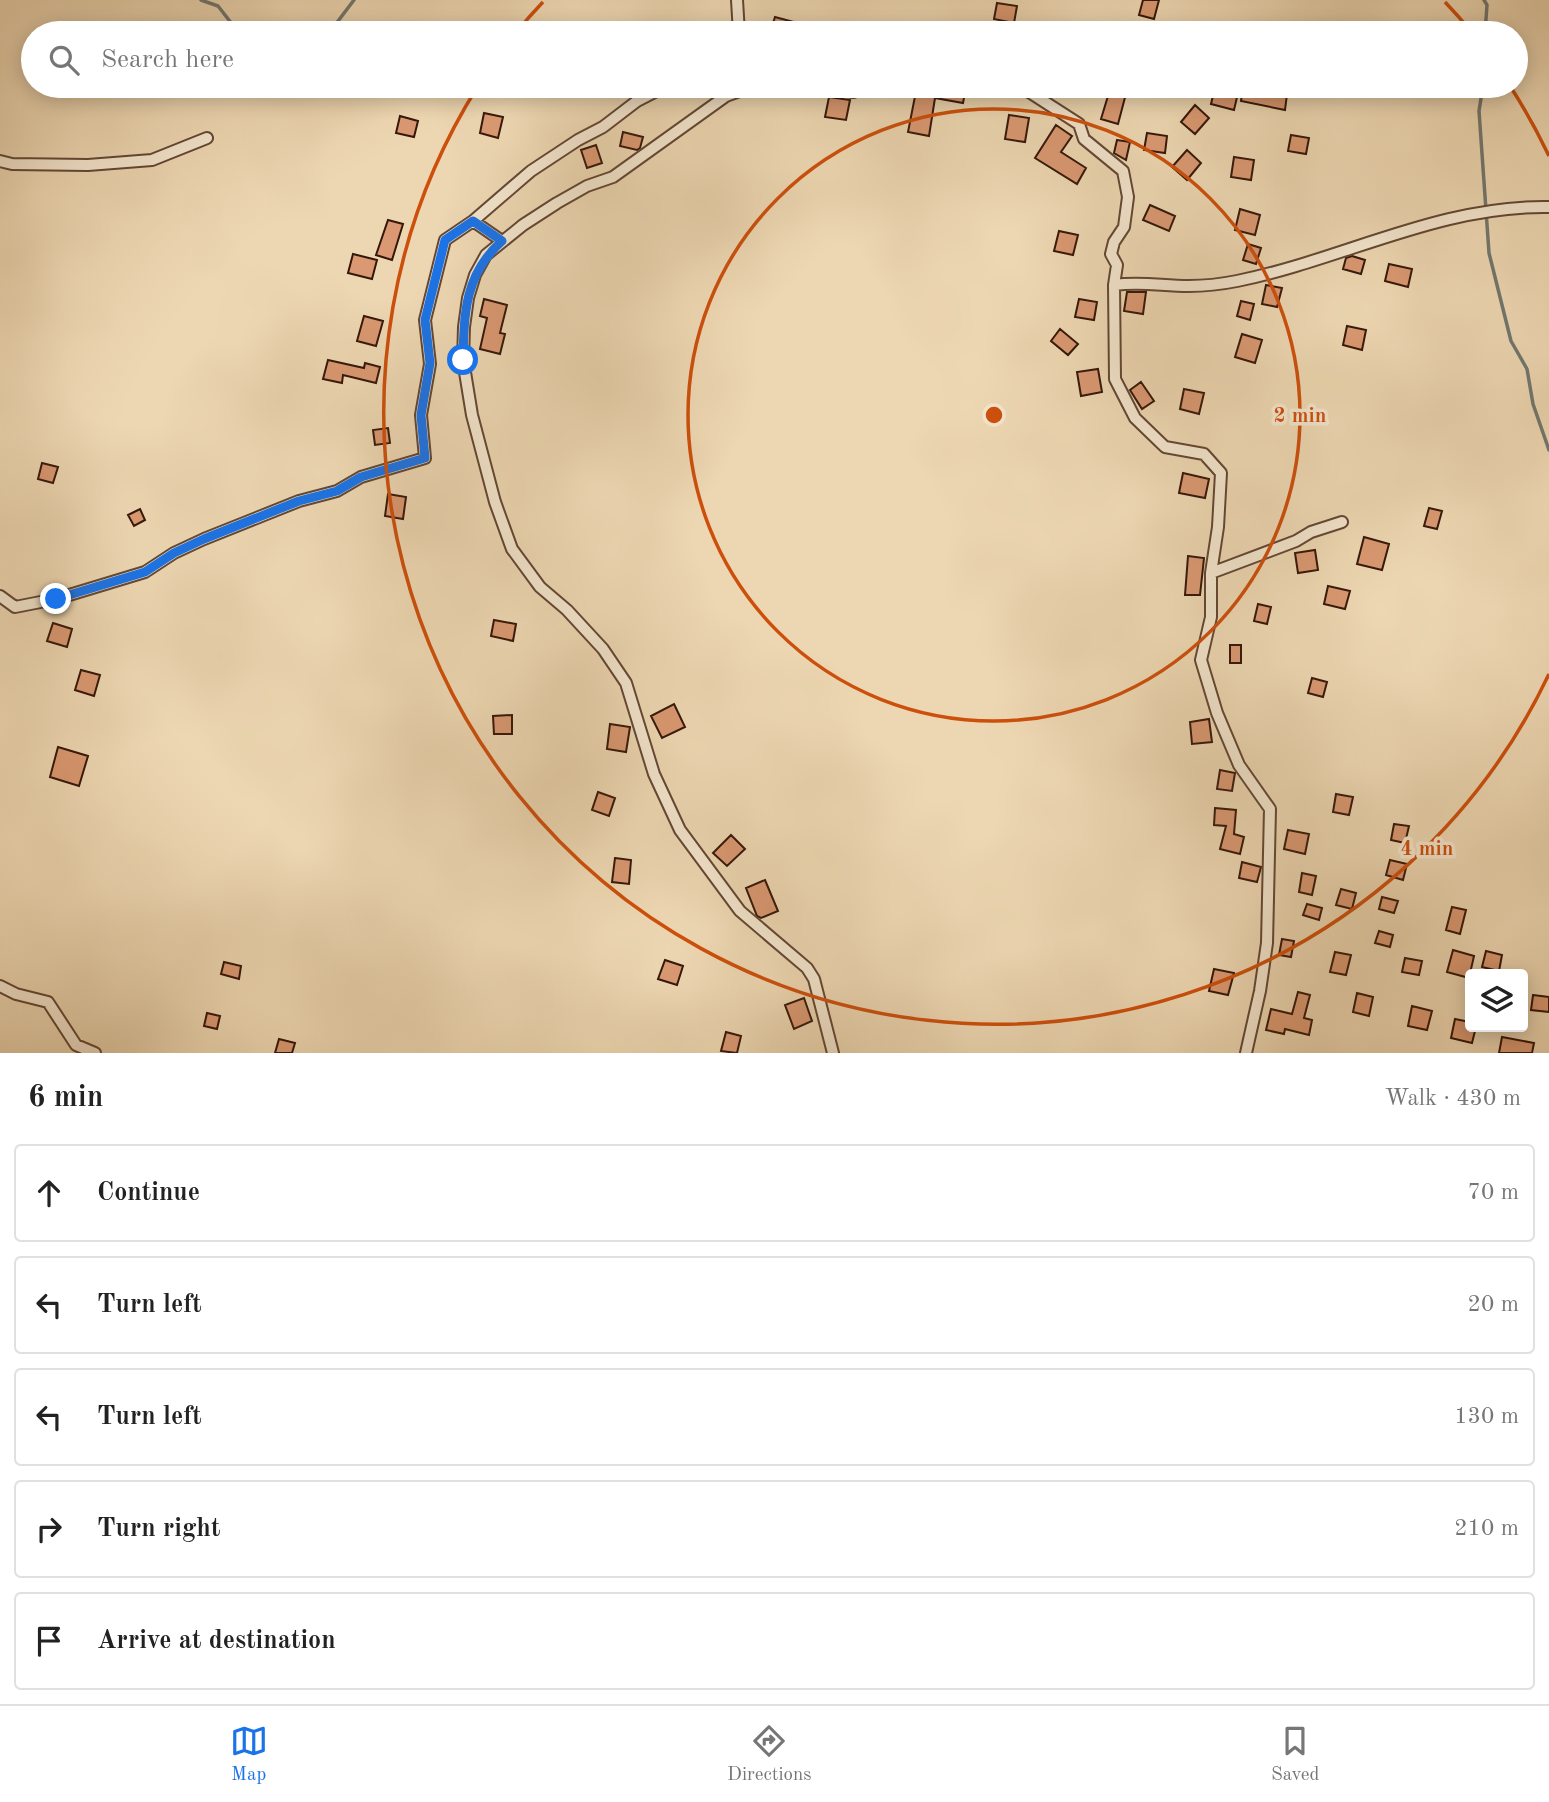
<!DOCTYPE html>
<meta charset="utf-8">
<style>
body{margin:0;font-family:"Old Standard TT",serif;background:#f2f2f2;color:#222}
.controls{position:absolute;right:21px;bottom:21px;display:grid;overflow:hidden;border-radius:7px;box-shadow:0 4px 18px #0003}
.controls button{width:63px;height:63px;display:grid;place-items:center;padding:0;border:0;border-bottom:2px solid #e0e0e0;background:#fff;color:#222;font:35px sans-serif}
.stop{position:absolute;width:21px;height:21px;margin:-16px;border:5px solid #1a73e8;border-radius:50%;background:#fff}
.stop.end{background:#1a73e8;border-color:#fff;box-shadow:0 2px 7px #0008}
.list{margin:0;padding:0;list-style:none}
h2{display:flex;justify-content:space-between;align-items:center;height:91px;margin:0;padding:0 28px;font-size:30px}
h2 small{font-size:23px;font-weight:400;color:#767676}
.list li{display:grid;grid-template-columns:46px 1fr auto;gap:21px;align-items:center;box-sizing:border-box;height:98px;margin:0 14px 14px;padding:0 14px;border:2px solid #e0e0e0;border-radius:7px}
.list b{display:block;font-size:26px;white-space:nowrap}
.list em{font-size:23px;font-style:normal;color:#767676}
.icon{flex:none;width:38px;height:38px;fill:none;stroke:currentColor;stroke-width:2;stroke-linecap:round;stroke-linejoin:round}
.map{position:relative;flex:none;width:1549px;height:1053px;overflow:hidden}
.search{position:absolute;background:#fff;box-shadow:0 4px 18px #0003;left:21px;right:21px;top:21px;height:77px;display:flex;align-items:center;gap:18px;box-sizing:border-box;padding:0 24px;border-radius:38px;color:#767676;font-size:26px}
.sheet{height:651px;background:#fff}
nav{display:flex;justify-content:space-around;align-items:center;box-sizing:border-box;height:98px;border-top:2px solid #e0e0e0;background:#fff;font-size:19px;color:#767676}
nav a{display:grid;justify-items:center;gap:4px}
nav .on{color:#1a73e8}
.map>svg:first-child{display:block}
.lines{fill:none;stroke-linecap:round;stroke-linejoin:round}
.stream{stroke:#727870;stroke-width:3.5}
.building{fill:#da9972;stroke:#35170a;stroke-width:2}
.street-casing{stroke:#634734;stroke-width:14}
.street{stroke:#f3e5cd;stroke-width:10}
.route{stroke:#1a73e8;stroke-width:9}
.ring{fill:none;stroke:#cd4f0c;stroke-width:3.5}
.centre{fill:#cd4f0c;stroke:#f3e5cd;stroke-width:3.5}
.ring-label{font-size:21px;text-anchor:middle;font-weight:bold;fill:#cd4f0c;stroke:#f3e5cd;stroke-width:7;stroke-linejoin:round;paint-order:stroke}
</style>
<div class="map">
<svg width="1549" height="1053" viewBox="0 0 1549 1053">
<rect width="100%" height="100%" fill="#edd7b2"/>
<filter id="stains"><feTurbulence type="fractalNoise" baseFrequency=".00286" numOctaves="4"/><feColorMatrix values="0 0 0 0 .2 0 0 0 0 .09 0 0 0 0 .02 0 0 0 .5 -.17"/></filter>
<radialGradient id="worn" r=".72"><stop offset=".6" stop-color="#630" stop-opacity="0"/><stop offset="1" stop-color="#630" stop-opacity=".3"/></radialGradient>
<g class="lines">
<path class="stream" d="M201 0 218 6 239 33
M1484 0 1487 5 1485 33
M329 33 354 0
M1483 86 1479 111 1489 253 1511 341 1527 369 1533 404 1549 450"/>
</g>
<path class="building" d="M1143 0H1159L1154 19 1139 15Z
M997 3 1017 6 1014 23 994 19Z
M775 17 801 24 799 33H770Z
M917 86 966 87 963 103 935 98 929 136 908 132Z
M1111 86H1128L1118 124 1101 119Z
M1243 86H1263L1262 89 1287 94 1285 110 1241 101Z
M1215 87 1238 93 1234 110 1211 104Z
M829 97 850 100 846 120 825 117Z
M1195 105 1209 118 1195 134 1181 122Z
M484 113 503 117 498 138 480 133Z
M1009 115 1029 118 1025 142 1005 139Z
M400 116 418 121 414 137 396 133Z
M1056 125 1072 136 1061 152 1086 168 1077 184 1035 158Z
M623 132 643 137 640 148 637 150 620 146Z
M1147 133 1167 136 1165 153 1144 150Z
M1291 135 1309 138 1306 154 1288 151Z
M1117 140 1130 142 1126 160 1114 153Z
M596 145 602 163 587 168 581 150Z
M1187 150 1201 163 1187 180 1172 167Z
M1234 157 1254 160 1251 180 1231 177Z
M1150 205 1175 216 1169 231 1143 220Z
M1240 209 1260 215 1255 235 1235 230Z
M388 220 403 224 392 260 376 255Z
M1059 231 1078 235 1073 255 1054 251Z
M1248 244 1261 248 1256 264 1243 260Z
M353 254 377 260 372 279 348 273Z
M1352 256 1365 260 1361 274 1343 269 1346 258Z
M1389 264 1412 269 1408 287 1385 281Z
M1266 285 1282 288 1277 307 1262 304Z
M1127 292H1146L1143 314 1124 311Z
M484 299 507 305 500 333 505 334 500 354 480 349 487 318 480 316Z
M1079 299 1097 302 1094 320 1075 317Z
M1241 301 1254 304 1250 320 1237 316Z
M364 316 383 321 376 346 357 341Z
M1347 326 1366 330 1362 350 1343 345Z
M1060 329 1078 344 1068 355 1051 341Z
M1242 334 1262 340 1255 363 1235 357Z
M328 360 364 368 365 363 380 367 376 383 343 375 342 383 323 379Z
M1098 369 1102 392 1081 396 1077 372Z
M1141 382 1154 401 1142 409 1130 390Z
M1184 389 1204 393 1199 414 1180 409Z
M388 428 390 443 375 445 373 430Z
M42 463 58 467 53 483 38 479Z
M1183 473 1209 479 1205 498 1179 493Z
M388 494 406 497 403 519 385 516Z
M1429 508 1442 511 1437 529 1424 526Z
M140 509 145 520 134 526 128 515Z
M1364 537 1389 544 1382 570 1357 564Z
M1315 550 1318 570 1298 573 1295 553Z
M1188 556 1204 558 1200 595H1185Z
M1328 586 1350 591 1345 609 1324 604Z
M1258 604 1271 607 1267 624 1254 621Z
M494 620 516 624 513 641 491 636Z
M53 623 72 629 67 647 47 641Z
M1230 645H1241V663H1230Z
M81 670 100 675 94 696 75 690Z
M1312 678 1327 682 1323 697 1308 693Z
M674 704 685 727 662 738 651 716Z
M512 715V734H494L493 716Z
M1209 719 1212 742 1192 744 1190 722Z
M610 724 630 727 626 752 607 749Z
M58 747 88 756 79 786 50 777Z
M1220 770 1235 773 1232 791 1217 789Z
M598 792 615 798 609 816 592 810Z
M1336 794 1353 797 1349 815 1333 812Z
M1215 808 1236 810 1234 834 1244 837 1240 854 1220 849 1226 826 1214 825Z
M1394 824 1409 826 1405 843 1391 840Z
M1288 830 1309 834 1305 854 1284 849Z
M731 835 745 849 727 866 713 853Z
M615 858 631 860 629 884 612 882Z
M1390 860 1407 864 1403 880 1386 875Z
M1242 862 1261 867 1257 882 1239 878Z
M1302 873 1316 876 1312 895 1299 892Z
M765 880 778 911 761 918 757 916 746 888Z
M1341 889 1356 893 1352 909 1336 905Z
M1382 897 1398 901 1394 913 1379 909Z
M1307 904 1322 908 1319 920 1303 915Z
M1452 907 1466 910 1460 934 1446 930Z
M1379 931 1393 935 1390 947 1375 943Z
M1282 939 1294 941 1291 957 1279 955Z
M1453 950 1474 956 1469 978 1447 972Z
M1486 951 1502 955 1499 971 1482 967Z
M1335 952 1351 955 1346 975 1330 972Z
M1405 958 1422 961 1419 975 1402 972Z
M665 960 683 966 677 985 658 979Z
M224 962 241 966 239 979 221 974Z
M1214 969 1234 973 1228 995 1209 991Z
M1298 992 1310 995 1304 1018 1312 1020 1309 1035 1285 1029 1284 1034 1266 1030 1271 1009 1292 1014Z
M1357 993 1373 997 1369 1016 1353 1012Z
M1533 995 1549 997V1012L1531 1010Z
M804 998 812 1021 794 1029 785 1005Z
M1412 1006 1432 1011 1427 1030 1408 1026Z
M207 1013 220 1016 217 1029 204 1026Z
M1455 1019 1470 1022V1027H1476L1472 1043 1451 1038Z
M726 1032 741 1036 737 1053 721 1051Z
M1502 1037 1534 1043 1532 1053H1499Z
M279 1039 295 1043 292 1053H275Z"/>
<g class="lines">
<g class="street-casing">
<path id="street" d="M737 0 739 33
M750 86 768 89 816 87 853 92 871 86
M1020 86 1079 124 1084 139 1123 171 1128 197 1124 227 1114 242 1111 254 1117 265 1114 285
M751 87 726 96 613 177 587 186 557 203 523 225 486 255 475 275 468 298 464 327 463 360 472 415 495 502 512 549 540 587 567 610 603 649 626 683 654 774 680 830 740 911 807 968 814 979 833 1053
M0 161 12 164 88 165 152 160 207 138
M473 221 502 241
M1211 573 1296 541 1311 532 1342 522
M0 596 15 607 56 599 145 572 174 553 204 539 299 501 337 491 361 477 425 458 421 415 430 364 425 320 445 240 473 221 531 171 578 140 603 127 637 101 666 86
M0 986 16 994 48 1002 76 1045 95 1053
M1246 1053 1260 991 1267 943 1270 809 1239 765 1217 713 1201 660 1211 617V573L1218 527 1221 473 1204 454 1165 447 1135 418 1115 379 1114 285C1141 281 1162 286 1189 286 1204 286 1222 284 1237 281 1342 260 1439 205 1549 207"/>
</g>
<use href="#street" class="street"/>
</g>
<g class="lines">
<path class="route" d="M56 599 145 572 174 553 204 539 299 501 337 491 361 477 425 458 421 415 430 363 425 320 445 240 473 221 502 241C465 274 464 312 463 360"/>
</g>
<g class="ring">
<circle cx="994" cy="415" r="306"/>
<path d="M1549 674A612 612 0 1 1 478 86M518 30A612 612 0 0 1 543 2M1445 2A612 612 0 0 1 1470 30M1510 86A612 612 0 0 1 1549 156"/>
</g>
<circle cx="994" cy="415" r="10" class="centre"/>
<g class="ring-label">
<text x="1300" y="422">2 min</text>
<text x="1427" y="855">4 min</text>
</g>
<rect width="100%" height="100%" filter="url(#stains)"/>
<rect width="100%" height="100%" fill="url(#worn)"/>
</svg>
<div class="controls">
<button><svg class="icon" aria-label="layers" viewBox="0 0 24 24"><path d="M12 4l9 5-9 5-9-5zM3 14l9 5 9-5"/></svg></button>
</div>
<div class="stop" style="left:463px;top:360px"></div>
<div class="stop end" style="left:56px;top:599px"></div>
<div class="search"><svg class="icon" aria-label="search" viewBox="0 0 24 24"><circle cx="10" cy="10" r="6"/><path d="M15 15l6 6"/></svg>Search here</div>
</div>
<section class="sheet">
<h2>6 min<small>Walk · 430 m</small></h2>
<ul class="list">
<li><svg class="icon" aria-label="ahead" viewBox="0 0 24 24"><path d="M12 20V5M6 11l6-6 6 6"/></svg><div><b>Continue</b></div><em>70 m</em></li>
<li><svg class="icon" aria-label="left" viewBox="0 0 24 24"><path d="M17 20v-9H6M10 6l-5 5 5 5"/></svg><div><b>Turn left</b></div><em>20 m</em></li>
<li><svg class="icon" aria-label="left" viewBox="0 0 24 24"><path d="M17 20v-9H6M10 6l-5 5 5 5"/></svg><div><b>Turn left</b></div><em>130 m</em></li>
<li><svg class="icon" aria-label="right" viewBox="0 0 24 24"><path d="M7 20v-9h11M14 6l5 5-5 5"/></svg><div><b>Turn right</b></div><em>210 m</em></li>
<li><svg class="icon" aria-label="arrive" viewBox="0 0 24 24"><path d="M6 21V4h12l-3 4 3 4H6"/></svg><div><b>Arrive at destination</b></div></li>
</ul>
</section>
<nav>
<a class="on"><svg class="icon" aria-label="map" viewBox="0 0 24 24"><path d="M3 6l6-2 6 2 6-2v14l-6 2-6-2-6 2zM9 4v14M15 6v14"/></svg>Map</a>
<a><svg class="icon" aria-label="directions" viewBox="0 0 24 24"><path d="M12 3l9 9-9 9-9-9zM9 14v-3h6M13 9l2 2-2 2"/></svg>Directions</a>
<a><svg class="icon" aria-label="saved" viewBox="0 0 24 24"><path d="M7 4h10v16l-5-4-5 4z"/></svg>Saved</a>
</nav>
